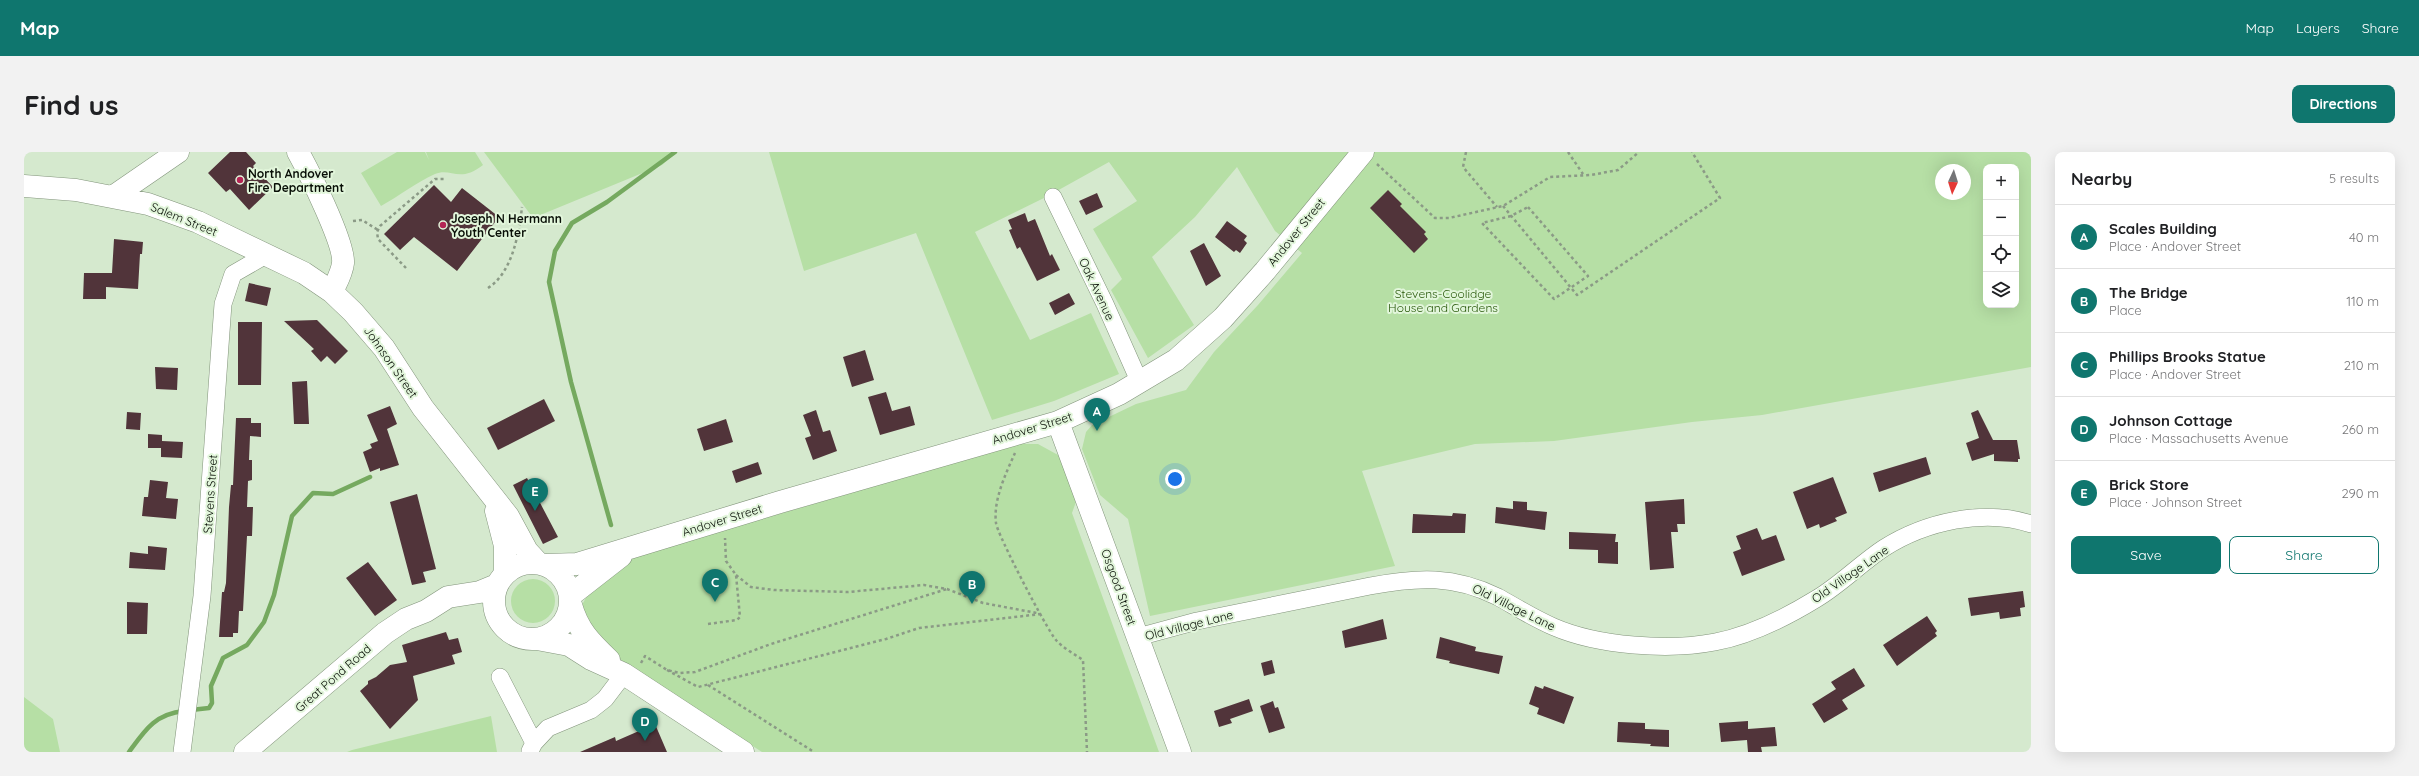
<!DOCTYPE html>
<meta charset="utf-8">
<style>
body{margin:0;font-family:Quicksand,sans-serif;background:#f2f2f2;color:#202124}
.controls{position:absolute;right:12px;top:12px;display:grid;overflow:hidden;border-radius:8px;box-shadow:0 4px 16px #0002}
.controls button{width:36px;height:36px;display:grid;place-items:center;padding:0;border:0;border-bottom:1px solid #e0e0e0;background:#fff;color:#202124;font:20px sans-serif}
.compass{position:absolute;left:1911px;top:12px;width:36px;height:36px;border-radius:50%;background:#fff;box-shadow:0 4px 16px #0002;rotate:184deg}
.you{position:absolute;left:1151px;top:327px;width:14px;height:14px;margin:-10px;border:3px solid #fff;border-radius:50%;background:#1a73e8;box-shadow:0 0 0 6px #1a73e833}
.badge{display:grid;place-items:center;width:26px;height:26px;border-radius:50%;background:#0f766e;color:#fff;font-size:13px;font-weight:700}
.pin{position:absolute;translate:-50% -33px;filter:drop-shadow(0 1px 2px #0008)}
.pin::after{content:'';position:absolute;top:21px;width:14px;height:12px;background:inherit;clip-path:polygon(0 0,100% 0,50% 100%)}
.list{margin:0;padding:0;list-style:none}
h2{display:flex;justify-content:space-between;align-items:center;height:52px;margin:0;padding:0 16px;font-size:17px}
h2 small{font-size:13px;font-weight:400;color:#757577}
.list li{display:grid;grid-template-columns:26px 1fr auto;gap:12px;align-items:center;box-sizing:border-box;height:64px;padding:0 16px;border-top:1px solid #e0e0e0}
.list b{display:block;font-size:15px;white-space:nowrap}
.list p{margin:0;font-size:13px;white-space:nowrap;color:#757577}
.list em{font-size:13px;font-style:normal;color:#757577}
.actions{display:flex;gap:8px;padding:12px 16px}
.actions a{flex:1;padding:9px 0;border:1px solid #0f766e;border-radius:8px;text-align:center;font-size:14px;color:#0f766e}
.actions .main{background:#0f766e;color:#fff}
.icon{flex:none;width:22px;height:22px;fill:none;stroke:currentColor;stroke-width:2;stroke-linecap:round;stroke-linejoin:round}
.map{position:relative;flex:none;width:2007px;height:600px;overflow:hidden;border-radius:8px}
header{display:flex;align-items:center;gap:24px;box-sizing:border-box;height:56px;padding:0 20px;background:#0f766e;color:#fff}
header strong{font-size:19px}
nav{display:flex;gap:22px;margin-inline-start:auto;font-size:14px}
.intro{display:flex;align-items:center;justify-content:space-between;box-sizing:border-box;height:96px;padding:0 24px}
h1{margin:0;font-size:28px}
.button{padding:10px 18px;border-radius:8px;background:#0f766e;color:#fff;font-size:14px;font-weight:700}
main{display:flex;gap:24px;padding:0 24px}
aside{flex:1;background:#fff;border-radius:8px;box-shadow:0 4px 16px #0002}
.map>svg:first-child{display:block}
.green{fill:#b6dfa5;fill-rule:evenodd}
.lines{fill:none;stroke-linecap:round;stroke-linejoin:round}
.stream{stroke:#75a95f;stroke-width:4.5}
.building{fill:#51343a}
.street-casing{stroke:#82947b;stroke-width:18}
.secondary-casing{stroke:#82947b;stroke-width:23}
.path{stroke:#8b9a86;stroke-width:2.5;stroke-dasharray:3 3;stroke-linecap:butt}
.street{stroke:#fff;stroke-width:17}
.secondary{stroke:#fff;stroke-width:22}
.poi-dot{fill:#b42555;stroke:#e2f6db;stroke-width:1.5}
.labels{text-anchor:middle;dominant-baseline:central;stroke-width:4;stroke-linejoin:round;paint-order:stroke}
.poi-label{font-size:12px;font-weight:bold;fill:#080e06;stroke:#e2f6db;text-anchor:start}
.street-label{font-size:12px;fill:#080e06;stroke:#e2f6db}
.park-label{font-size:12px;fill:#28580a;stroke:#e2f6db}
</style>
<header>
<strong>Map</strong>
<nav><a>Map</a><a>Layers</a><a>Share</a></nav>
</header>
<div class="intro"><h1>Find us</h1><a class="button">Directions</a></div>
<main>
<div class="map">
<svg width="2007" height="600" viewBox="0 0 2007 600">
<rect width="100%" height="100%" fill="#d5e9ce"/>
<path class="green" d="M373 0H401L405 8 402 0H451L459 13C435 32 427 15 411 22 393 30 375 44 357 54L337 21Z
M460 0H653L638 13 509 66Z
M745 0H2007V215L1738 263 1668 270 1530 289 1451 292 1338 319 1371 414 1126 464 1104 367 1076 343 1058 297 1062 280 1068 273 1112 252 1162 238 1190 200 1234 153 1278 101 1251 79 1213 15 1171 65 1128 105 1170 173 1124 206 1087 138 1098 127 1069 77 1113 49 1085 10 1022 45 951 80 1006 188 1067 161 1095 222 1030 249 968 268 892 81 780 119ZM1962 15H1992V153H1962ZM1917 18H1941V42H1917Z
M995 292H1014L1034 303 1044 321 1053 347 1048 361 1135 600H738L605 514 574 490 557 456C567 430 592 415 615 403Z
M487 449a22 22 0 1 1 44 0a22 22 0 1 1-44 0Z
M0 545 29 567 36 600H0Z
M467 564 473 600H323L328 598Z"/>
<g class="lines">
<path class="stream" d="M587 373 547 230 525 130 531 99 548 71 583 50 651 0
M167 558 185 556 188 551 187 534 199 506 223 493 240 470 250 443 268 364 289 341 309 342 346 325
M105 600C121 578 131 562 160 559"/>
</g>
<path class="building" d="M206 0H222L232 11 229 14 249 35 225 58 206 37 202 40 184 21Z
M410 33 427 50 438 36 475 65 433 119 390 85 376 98 360 82Z
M1364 38 1378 52 1376 54 1402 80 1400 82 1404 87 1390 101 1346 56Z
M1073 41 1079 55 1062 63 1055 49Z
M1001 61 1004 70 1011 67 1026 104 1028 102 1036 118 1013 129 996 95 993 97 985 78 988 77 984 68Z
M1203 69 1223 84 1220 88 1223 91 1216 101 1212 98 1210 100 1191 85Z
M90 87 119 90 118 102H116L114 137 82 135V147H59L60 121H88Z
M1180 91 1197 124 1182 134 1166 99Z
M225 131 247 136 243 154 221 149Z
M1045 141 1051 152 1031 163 1025 151Z
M293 168 324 199 311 212 303 204 297 210 287 199 290 197 260 169Z
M214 170H238L237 233H214Z
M841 198 850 228 828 235 819 205Z
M131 215 154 216 153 238 132 237Z
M283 229 285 272H270L268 230Z
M862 240 868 259 886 254 891 273 856 283 844 245Z
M520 247 531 269 474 298 463 276Z
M366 254 373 272 363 277 375 313 356 319V316L346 320 339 300 348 296 346 292 354 289 343 263Z
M792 258 799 280 806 278 813 299 789 308 781 286 787 284 779 263Z
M1954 258 1969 288H1993L1996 307H1994V310L1970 309V302L1948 309 1942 291 1955 286 1947 261Z
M103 260 117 261 116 278 102 277Z
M212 266H227V271H237V285L226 284 225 308H228V328L224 329 223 355H229L228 384H223L219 459H215L214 481H209V485H195L198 440H200L202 431 205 355 207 333H209Z
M702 267 709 290 680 299 673 277Z
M124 282 138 283V289L159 290 158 306 137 305V296H124Z
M1902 305 1907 322 1855 340 1849 321Z
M734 310 738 322 712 331 708 319Z
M1809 325 1823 361 1811 366 1813 369 1796 376 1795 372 1783 377 1769 340Z
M503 326 534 385 519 392 489 333Z
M126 328 144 330 142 346 154 347 152 367 118 364 120 345H124Z
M393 342 412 417 399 420 402 430 388 433 366 350Z
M1660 347 1661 372H1653L1654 380H1647L1650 416 1626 418 1621 350Z
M1489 349 1503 350V358L1523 360 1521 378 1471 371 1472 355 1489 357Z
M1429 361 1442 362 1441 381H1388L1389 362 1428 364Z
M1733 376 1738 388 1752 383 1761 408 1718 424 1709 400 1717 397 1712 384Z
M1545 380 1592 382 1591 390H1594V412L1574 411V398L1545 397Z
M124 394 143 396 141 418 105 416 106 400 124 402Z
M344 410 373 448 351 464 322 426Z
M1999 439 2001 455 1996 456 1997 464 1976 467 1975 460 1947 464 1944 446Z
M103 450 124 451 123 482H103Z
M1903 464 1913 479 1911 481 1913 484 1873 514 1859 493Z
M1359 467 1363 487 1321 496 1318 479Z
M422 480 425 488 434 486 438 500 428 503 431 512 389 524 394 548 366 577 336 539 344 532V529L352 525 366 513 383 510 378 493Z
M1416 485 1452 495 1451 499 1479 504 1475 522 1425 511 1426 509 1412 506Z
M1248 508 1251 521 1240 524 1237 511Z
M1830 516 1841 534 1818 548 1824 557 1800 571 1788 552 1812 537 1807 530Z
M1511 534 1519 537 1520 534 1550 545 1540 572 1513 562 1515 556 1505 552Z
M1225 547 1229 559 1206 567 1208 571 1195 575 1190 559Z
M1249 549 1251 556 1254 555 1261 576 1245 581 1236 554Z
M1724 569V577L1751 575 1753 594 1737 595 1738 600H1724L1723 588 1697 590 1695 571Z
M1594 570 1621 571V577L1645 578V595L1626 594 1627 592 1593 590Z
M631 572 643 600H556L591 585 592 589Z"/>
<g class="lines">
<g class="street-casing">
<path id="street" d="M1029 45 1081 152 1116 231
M1114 485 1173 469 1346 434C1393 425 1430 423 1474 445 1492 455 1511 467 1530 475 1574 494 1645 499 1691 490 1728 483 1761 466 1792 447 1816 433 1837 411 1860 396 1901 370 1960 356 2007 372
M476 525 510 591 506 599
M510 591 524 576 567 558 581 547 600 522
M158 600 178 444 199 152 209 122 242 103"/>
</g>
<g class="secondary-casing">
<path id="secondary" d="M274 0C285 20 321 92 319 111 318 121 312 131 308 140
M0 34 52 38 124 52 174 70 280 121 308 140 329 160 360 196 399 256 484 364 503 399 514 411
M90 44 154 0
M1034 270 1156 600
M472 359 481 394V422
M470 449a38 38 0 1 1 76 0a38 38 0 1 1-76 0Z
M522 413 553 412 756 350 1034 270 1095 242 1152 208 1199 166 1241 119 1339 0
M547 443 597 404
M547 453C554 478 566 490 585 508
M513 487 545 493 567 507 600 522 719 600
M221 600 361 481 382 467 402 459 424 445 456 440 473 433"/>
</g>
<path class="path" d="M1442 0 1439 15 1473 55
M1544 0 1559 22
M1353 12 1411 66H1425L1479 54 1526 25 1567 23 1594 18 1615 0
M1479 54 1553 143 1696 46 1668 0
M1504 55 1564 124 1530 147 1458 71 1487 64Z
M329 69 338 68 354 78
M382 116 354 87 353 80 356 74 411 27H421
M464 136C488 121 495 82 498 55
M991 301C982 321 969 348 972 371 973 382 1023 478 1032 488 1039 496 1050 502 1059 508L1063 600
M712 423 727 435 750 438 824 440 900 433 923 437 959 451 1013 461
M684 472 713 468 716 465 712 423 702 409 701 386
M617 511 621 504 643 518 656 521 671 520 747 492 923 437
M643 518 674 535 862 487 895 476 1017 462
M684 533 790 600"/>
<use href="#street" class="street"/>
<use href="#secondary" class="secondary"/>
</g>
<g class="poi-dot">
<circle cx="216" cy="28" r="4"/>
<circle cx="419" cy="73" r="4"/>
</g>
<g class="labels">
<g class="poi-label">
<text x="224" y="21">North Andover<tspan x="224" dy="14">Fire Department</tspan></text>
<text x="427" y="66">Joseph N Hermann<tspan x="427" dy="14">Youth Center</tspan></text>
</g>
<g class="street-label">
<text transform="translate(160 67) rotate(22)">Salem Street</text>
<text transform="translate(1272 80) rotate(-51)">Andover Street</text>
<text transform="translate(1073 137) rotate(65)">Oak Avenue</text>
<text transform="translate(367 210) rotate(55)">Johnson Street</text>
<text transform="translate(1008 276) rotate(-17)">Andover Street</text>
<text transform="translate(186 342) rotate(-86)">Stevens Street</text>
<text transform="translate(698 368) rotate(-17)">Andover Street</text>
<text transform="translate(1826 422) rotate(-35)">Old Village Lane</text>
<text transform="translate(1095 435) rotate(70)">Osgood Street</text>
<text transform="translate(1490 455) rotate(26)">Old Village Lane</text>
<text transform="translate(1165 473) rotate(-14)">Old Village Lane</text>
<text transform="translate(309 526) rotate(-41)">Great Pond Road</text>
</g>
<g class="park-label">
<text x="1419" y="141">Stevens-Coolidge<tspan x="1419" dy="14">House and Gardens</tspan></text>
</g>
</g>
</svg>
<div class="controls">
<button>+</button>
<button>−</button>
<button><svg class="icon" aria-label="locate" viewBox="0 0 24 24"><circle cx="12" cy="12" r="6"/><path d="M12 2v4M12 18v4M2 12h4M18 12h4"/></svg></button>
<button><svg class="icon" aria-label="layers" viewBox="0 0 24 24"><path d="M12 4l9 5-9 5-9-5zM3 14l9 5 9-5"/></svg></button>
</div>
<svg class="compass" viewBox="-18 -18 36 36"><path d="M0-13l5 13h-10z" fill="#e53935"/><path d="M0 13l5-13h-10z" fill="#757577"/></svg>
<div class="you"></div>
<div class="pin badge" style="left:1073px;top:279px">A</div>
<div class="pin badge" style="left:948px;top:452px">B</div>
<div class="pin badge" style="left:691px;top:450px">C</div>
<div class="pin badge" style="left:621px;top:589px">D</div>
<div class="pin badge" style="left:511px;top:359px">E</div>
</div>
<aside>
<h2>Nearby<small>5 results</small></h2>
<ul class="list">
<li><span class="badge">A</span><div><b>Scales Building</b><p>Place · Andover Street</p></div><em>40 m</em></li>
<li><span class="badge">B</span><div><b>The Bridge</b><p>Place</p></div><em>110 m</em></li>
<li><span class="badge">C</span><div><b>Phillips Brooks Statue</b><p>Place · Andover Street</p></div><em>210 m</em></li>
<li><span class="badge">D</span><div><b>Johnson Cottage</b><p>Place · Massachusetts Avenue</p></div><em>260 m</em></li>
<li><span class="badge">E</span><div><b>Brick Store</b><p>Place · Johnson Street</p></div><em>290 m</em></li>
</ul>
<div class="actions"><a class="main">Save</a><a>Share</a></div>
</aside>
</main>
